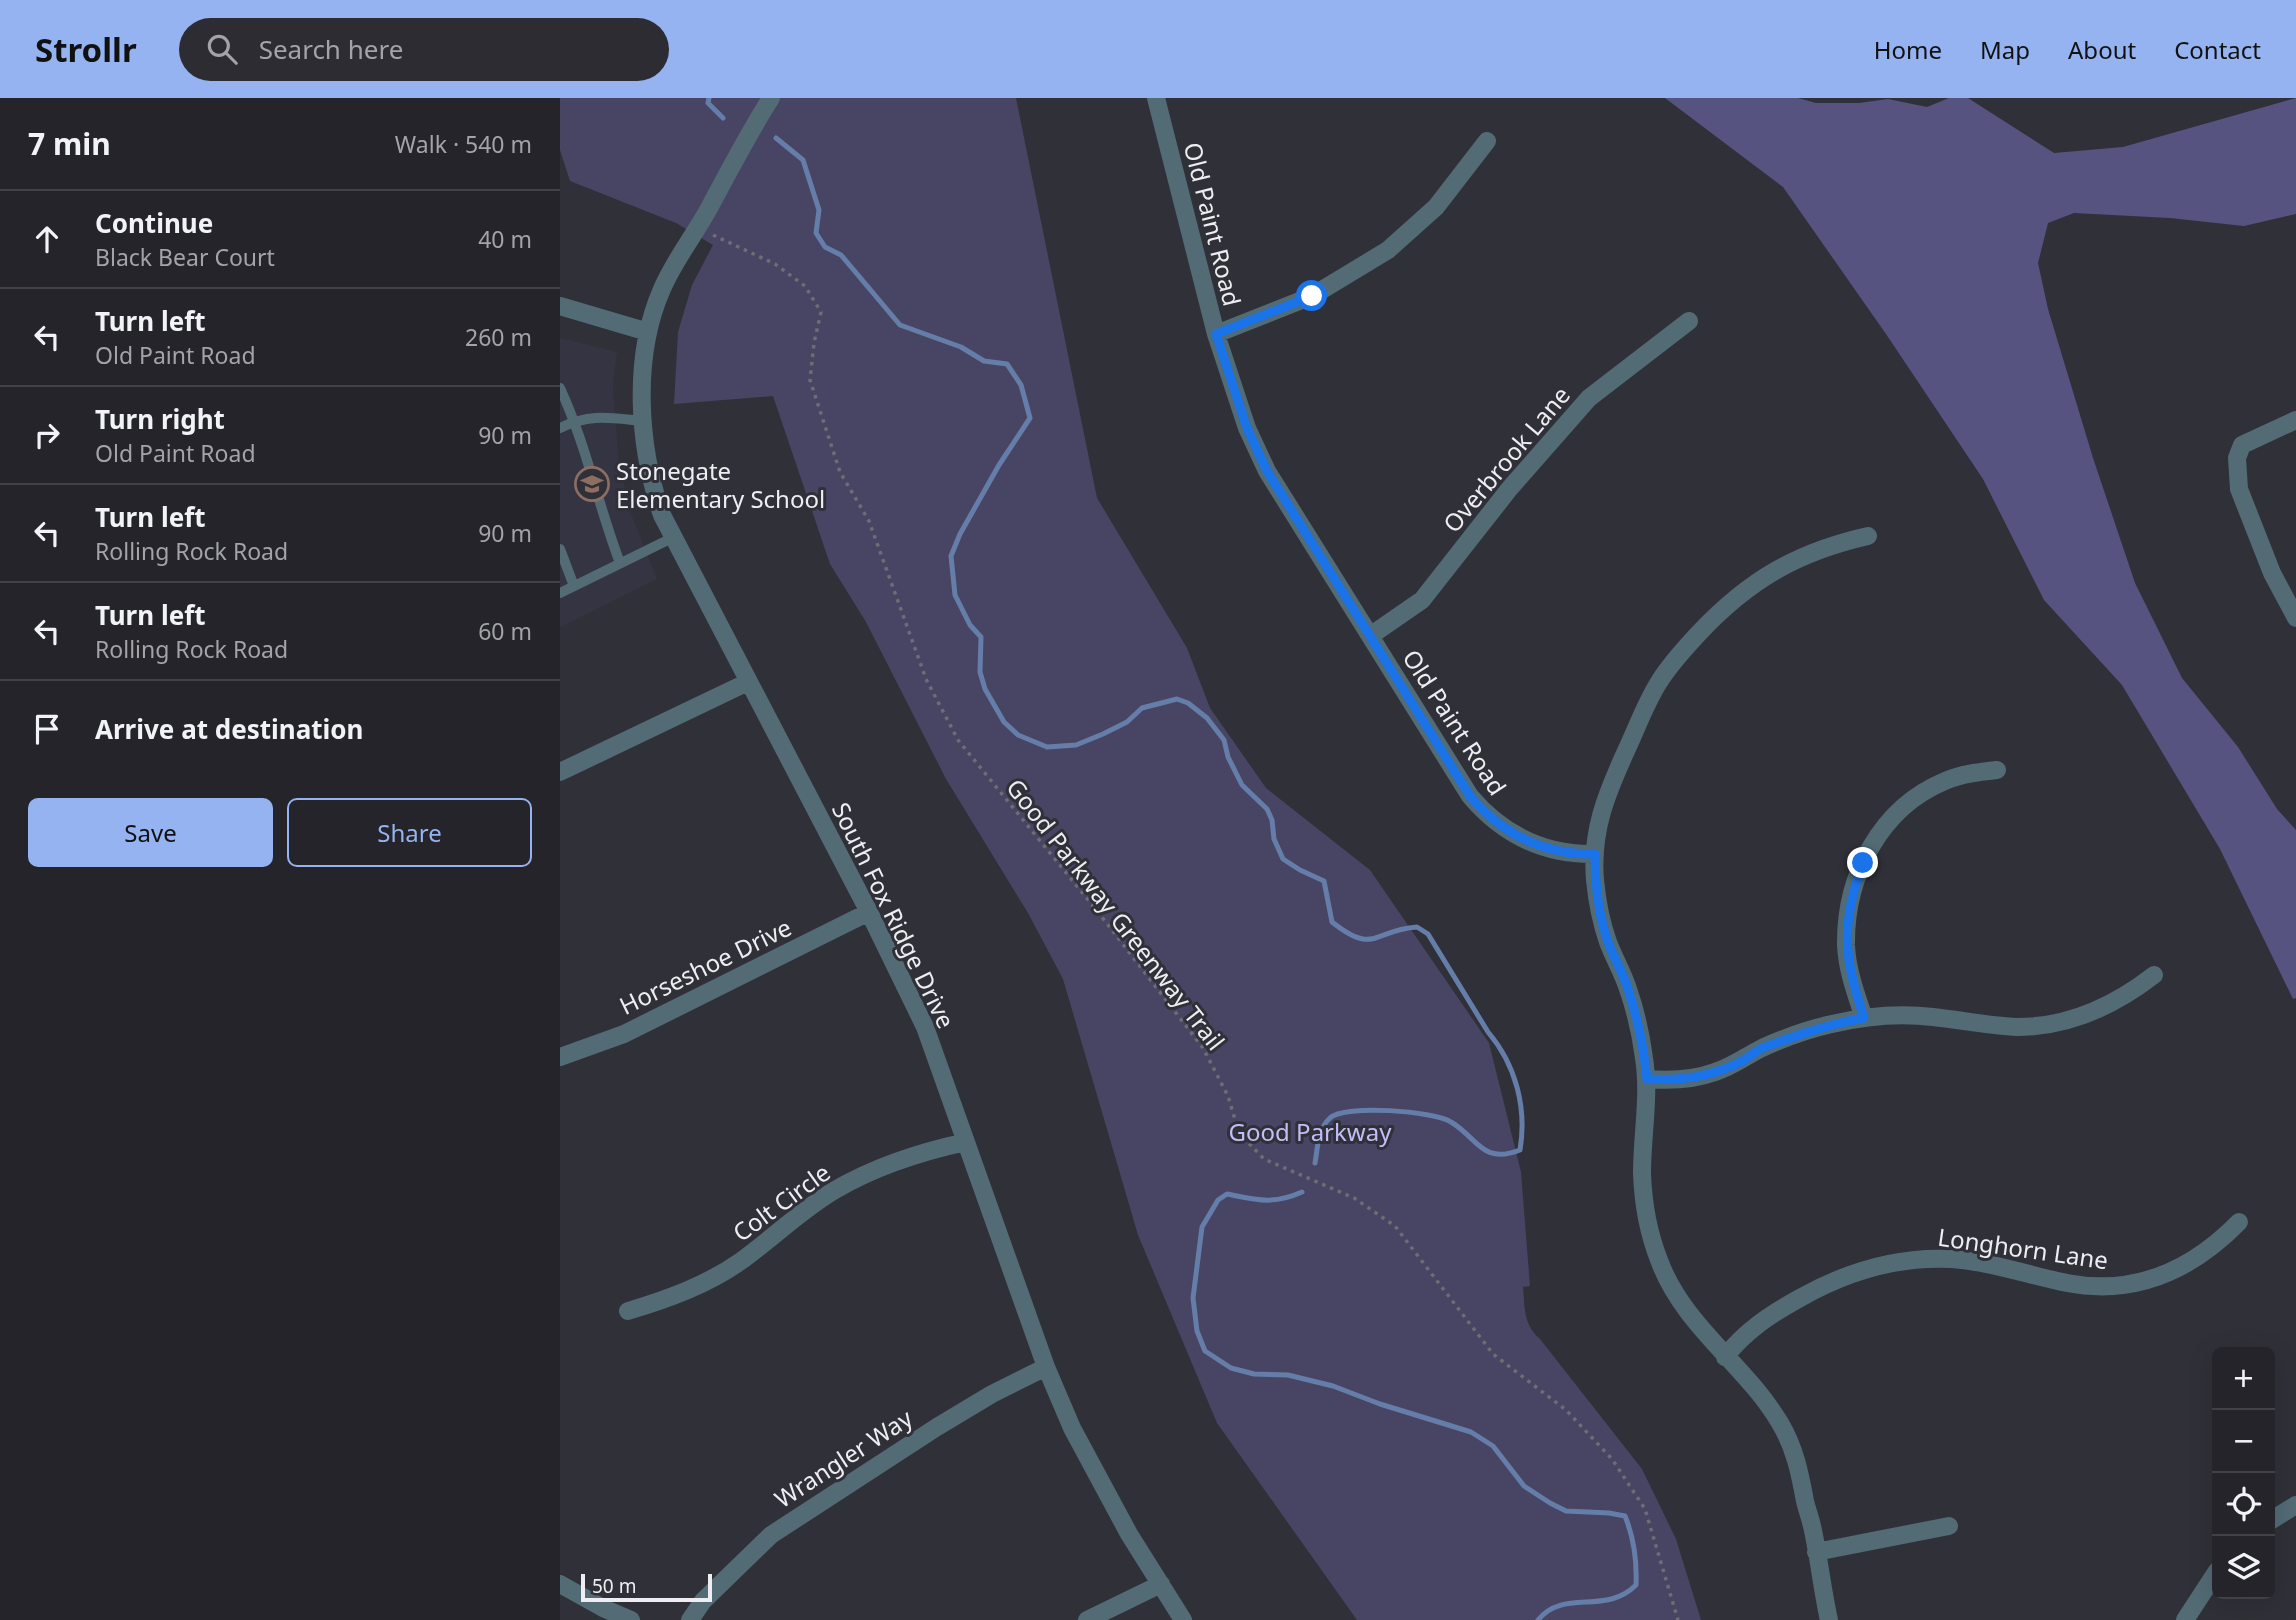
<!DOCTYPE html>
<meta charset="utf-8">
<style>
body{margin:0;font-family:"Noto Sans",sans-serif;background:#2c2c32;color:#f1f3f6}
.controls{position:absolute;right:21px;bottom:21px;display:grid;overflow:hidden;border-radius:10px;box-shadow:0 7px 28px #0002}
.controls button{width:63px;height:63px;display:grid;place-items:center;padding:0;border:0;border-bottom:2px solid #414147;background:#24242a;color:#f1f3f6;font:35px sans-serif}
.scale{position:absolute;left:21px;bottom:18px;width:131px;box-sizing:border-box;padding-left:7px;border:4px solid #ededf2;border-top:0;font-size:19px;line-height:24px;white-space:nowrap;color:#ededf2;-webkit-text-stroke:5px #303038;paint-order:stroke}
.stop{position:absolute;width:21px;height:21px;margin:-16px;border:5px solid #1a73e8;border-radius:50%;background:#fff}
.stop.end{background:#1a73e8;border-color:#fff;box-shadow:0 2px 7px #0008}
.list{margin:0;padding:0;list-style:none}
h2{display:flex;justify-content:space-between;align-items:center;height:91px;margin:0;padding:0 28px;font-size:30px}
h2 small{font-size:23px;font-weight:400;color:#a3a4a8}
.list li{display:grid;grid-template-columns:46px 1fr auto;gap:21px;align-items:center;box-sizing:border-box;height:98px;padding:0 28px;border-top:2px solid #414147}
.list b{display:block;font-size:26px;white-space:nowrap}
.list p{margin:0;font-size:23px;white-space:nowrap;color:#a3a4a8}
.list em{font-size:23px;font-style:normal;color:#a3a4a8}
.actions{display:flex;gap:14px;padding:21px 28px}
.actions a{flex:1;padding:16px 0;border:2px solid #95b2f1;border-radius:10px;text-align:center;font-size:24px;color:#95b2f1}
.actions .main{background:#95b2f1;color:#111}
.icon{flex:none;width:38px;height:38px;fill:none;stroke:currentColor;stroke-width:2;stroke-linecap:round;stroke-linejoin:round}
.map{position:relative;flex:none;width:1736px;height:1522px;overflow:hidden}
header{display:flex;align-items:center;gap:42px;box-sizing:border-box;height:98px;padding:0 35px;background:#95b2f1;color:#111}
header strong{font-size:33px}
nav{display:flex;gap:38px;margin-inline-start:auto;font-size:24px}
.search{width:490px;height:63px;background:#2c2c32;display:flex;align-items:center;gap:18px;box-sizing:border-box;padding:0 24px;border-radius:38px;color:#a3a4a8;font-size:26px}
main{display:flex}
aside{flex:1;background:#24242a}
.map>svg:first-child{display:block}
.built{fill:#353443}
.green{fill:#474563}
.forest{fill:#575380}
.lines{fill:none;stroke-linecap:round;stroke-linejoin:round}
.stream{stroke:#657ea9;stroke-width:5}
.path{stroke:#6d6d74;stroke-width:3.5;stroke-dasharray:3.5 5;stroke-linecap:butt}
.service{stroke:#526b74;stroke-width:10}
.minor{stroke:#526b74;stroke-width:18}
.route{stroke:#1a73e8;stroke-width:9}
.labels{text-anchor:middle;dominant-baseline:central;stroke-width:6;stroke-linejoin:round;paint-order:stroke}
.street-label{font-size:24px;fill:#ededf2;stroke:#303038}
.poi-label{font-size:24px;fill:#ededf2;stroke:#303038;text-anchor:start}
.park-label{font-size:24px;fill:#c0bdf7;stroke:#303038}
</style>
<header>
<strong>Strollr</strong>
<div class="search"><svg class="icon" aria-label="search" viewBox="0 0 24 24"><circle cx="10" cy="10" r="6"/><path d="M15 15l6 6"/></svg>Search here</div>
<nav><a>Home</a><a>Map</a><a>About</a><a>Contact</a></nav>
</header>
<main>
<aside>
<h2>7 min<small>Walk · 540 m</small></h2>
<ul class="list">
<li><svg class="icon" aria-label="ahead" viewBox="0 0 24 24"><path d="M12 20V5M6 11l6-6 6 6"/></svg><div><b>Continue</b><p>Black Bear Court</p></div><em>40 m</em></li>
<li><svg class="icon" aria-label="left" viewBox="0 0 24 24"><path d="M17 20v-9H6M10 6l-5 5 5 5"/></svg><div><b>Turn left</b><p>Old Paint Road</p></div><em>260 m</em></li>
<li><svg class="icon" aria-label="right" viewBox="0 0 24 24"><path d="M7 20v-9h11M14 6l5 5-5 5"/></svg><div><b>Turn right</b><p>Old Paint Road</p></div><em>90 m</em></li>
<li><svg class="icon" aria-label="left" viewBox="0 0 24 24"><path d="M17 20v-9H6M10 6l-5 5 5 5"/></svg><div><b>Turn left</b><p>Rolling Rock Road</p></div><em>90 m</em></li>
<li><svg class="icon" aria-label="left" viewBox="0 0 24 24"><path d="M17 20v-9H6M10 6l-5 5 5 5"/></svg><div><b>Turn left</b><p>Rolling Rock Road</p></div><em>60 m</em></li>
<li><svg class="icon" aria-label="arrive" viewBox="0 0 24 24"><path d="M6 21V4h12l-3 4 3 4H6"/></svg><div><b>Arrive at destination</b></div></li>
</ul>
<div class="actions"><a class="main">Save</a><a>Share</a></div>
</aside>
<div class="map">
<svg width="1736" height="1522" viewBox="0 0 1736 1522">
<rect width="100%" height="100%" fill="#303038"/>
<path class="built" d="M0 240 57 254 53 287 58 358 70 413 97 481 0 529Z"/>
<path class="green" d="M0 0H456L537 400 627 550 650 610 706 690 810 772 929 945 961 1074 970 1188 963 1189C965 1210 963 1226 980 1241L1082 1371 1116 1441 1141 1522H797L657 1325 578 1137 503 881 468 815 386 681 306 524 270 466 213 298 114 306 118 234 132 187 153 147 116 125 10 83 0 52Z"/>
<path class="forest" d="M1105 0H1238L1256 5H1299L1328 1 1367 9 1389 0H1408L1494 55 1563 49 1736 0V116L1684 128 1610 120 1514 115 1488 125 1478 165 1488 211 1533 360 1575 485 1622 580 1678 649 1717 711 1736 732V900L1733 901 1660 751 1562 587 1484 502 1423 381 1326 236 1223 89Z"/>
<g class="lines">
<path class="stream" d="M149 0 148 5 163 20
M216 40 243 62 259 112 256 135 265 149 281 157 340 227 401 249 424 263 447 266 461 287 470 320 439 367 400 436 391 458 395 497 410 527 421 539 420 574 425 591 444 624 458 637 487 649 516 647 543 636 567 624 582 610 617 601 628 605 647 620 664 642 668 659 682 687 707 711 712 722 714 741 723 761 740 772 764 783 772 824C815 858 813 832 857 829L868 836 928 934C956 967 967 1010 960 1052 922 1067 918 1040 891 1024 874 1013 784 1006 770 1020 757 1032 758 1049 755 1065
M742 1094C713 1107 697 1102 667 1096L658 1102 642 1129 633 1200 637 1233 645 1253 671 1270 694 1276 728 1277 773 1288 820 1306 911 1334 933 1348 964 1388 990 1405 1006 1413 1049 1415 1065 1418C1074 1440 1077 1464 1076 1487 1045 1518 1004 1490 978 1522"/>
<path class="path" d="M153 137 215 166 245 188 261 214 254 245 250 282 280 374 309 423 366 581 398 642 538 814 643 950 668 998 679 1035 704 1061 794 1100 835 1128 933 1256 1006 1312 1052 1361 1085 1411 1118 1522"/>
<path class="service" d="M0 290C26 346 38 407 60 465
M0 330C30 315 51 320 82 323
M0 451 14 488
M0 495 114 439"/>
<path class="minor" d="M211 0C188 36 168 75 148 112 133 139 114 163 102 191 72 259 78 348 102 417L309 814 365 929 486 1269 512 1330 569 1436 623 1522
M596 0 656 236 687 330 707 373 910 698C943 737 984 757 1035 756
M0 208 88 234
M656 236 752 198 828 152 876 109 927 43
M1736 322 1682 347 1677 360 1679 391 1712 475 1736 520
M810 538 862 502 950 390 1029 300 1129 223
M0 674 188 584
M1304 920C1296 896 1287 872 1286 847 1285 778 1320 710 1385 683 1401 676 1419 674 1437 672
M0 959 64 936 309 814
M1087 981C1110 983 1133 982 1155 974 1172 969 1186 958 1202 950 1224 940 1249 931 1272 926 1305 918 1340 915 1373 919 1401 922 1429 928 1457 929 1509 929 1554 908 1594 877
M68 1213C108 1201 147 1187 181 1163 213 1140 241 1112 275 1092 316 1068 360 1054 406 1044
M1165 1259C1185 1233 1211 1216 1240 1200 1286 1174 1338 1158 1392 1161 1431 1164 1468 1177 1507 1185 1575 1198 1632 1172 1679 1124
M1710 1423 1736 1407
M1256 1454 1389 1428
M0 1486 43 1510 71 1522
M130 1522 143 1503 211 1437 377 1329 432 1296 486 1269
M527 1522 601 1486
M1269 1522C1262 1491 1259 1459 1252 1428 1250 1419 1247 1412 1245 1403 1240 1376 1235 1350 1220 1325 1185 1266 1123 1228 1099 1162 1088 1134 1083 1105 1082 1075 1082 1036 1090 999 1084 960 1081 937 1076 914 1068 891 1063 875 1054 860 1048 844 1041 824 1037 803 1035 782 1031 733 1046 697 1066 653 1077 630 1085 606 1099 584 1110 566 1125 550 1139 535 1189 482 1237 454 1308 438
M1625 1522 1657 1473"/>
</g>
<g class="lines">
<path class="route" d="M752 198 656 236 687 330 707 373 910 698C943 737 984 757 1035 756 1035 786 1038 814 1047 841 1053 859 1063 874 1068 891 1078 921 1084 951 1087 981 1119 983 1152 979 1182 963 1190 959 1196 952 1205 949 1237 937 1269 926 1304 920 1284 858 1280 828 1303 765"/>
</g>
<defs>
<g id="school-ring" transform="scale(1.75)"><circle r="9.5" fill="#303038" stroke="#8d6e63" stroke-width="1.5"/><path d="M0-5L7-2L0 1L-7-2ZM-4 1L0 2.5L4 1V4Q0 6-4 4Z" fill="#8d6e63"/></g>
</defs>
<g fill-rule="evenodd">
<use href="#school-ring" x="32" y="386"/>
</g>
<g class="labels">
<g class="street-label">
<text transform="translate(653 126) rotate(76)">Old Paint Road</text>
<text transform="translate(946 361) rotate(-50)">Overbrook Lane</text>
<text transform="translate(895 624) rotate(57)">Old Paint Road</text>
<text transform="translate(556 816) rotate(52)">Good Parkway Greenway Trail</text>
<text transform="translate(334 817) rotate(64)">South Fox Ridge Drive</text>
<text transform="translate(145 868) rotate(-26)">Horseshoe Drive</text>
<text transform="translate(221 1104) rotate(-36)">Colt Circle</text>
<text transform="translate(1463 1150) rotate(8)">Longhorn Lane</text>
<text transform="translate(283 1360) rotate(-33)">Wrangler Way</text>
</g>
<g class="poi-label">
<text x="56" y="372">Stonegate<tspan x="56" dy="28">Elementary School</tspan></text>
</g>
<g class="park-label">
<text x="750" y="1033">Good Parkway</text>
</g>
</g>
</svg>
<div class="controls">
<button>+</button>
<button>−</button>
<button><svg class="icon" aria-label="locate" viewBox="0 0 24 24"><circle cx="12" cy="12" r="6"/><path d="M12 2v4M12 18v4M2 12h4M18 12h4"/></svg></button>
<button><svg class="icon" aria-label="layers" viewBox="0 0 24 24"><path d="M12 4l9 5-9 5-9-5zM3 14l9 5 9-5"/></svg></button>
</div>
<div class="scale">50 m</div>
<div class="stop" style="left:752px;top:198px"></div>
<div class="stop end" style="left:1303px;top:765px"></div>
</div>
</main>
